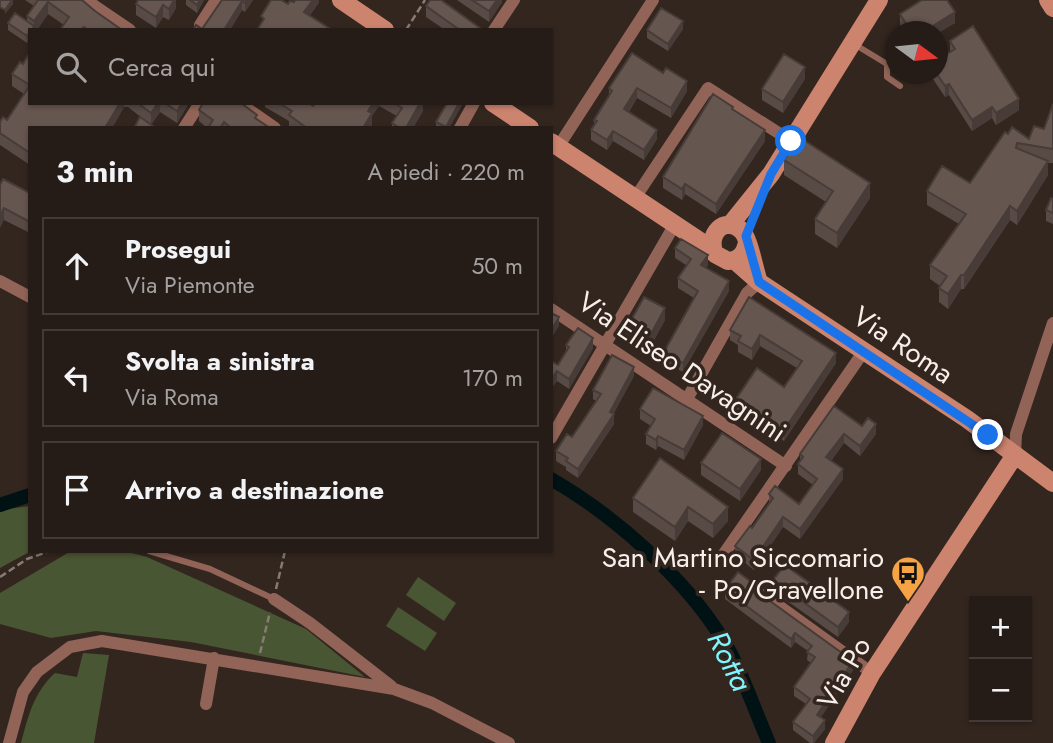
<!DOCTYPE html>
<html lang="it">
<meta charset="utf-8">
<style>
body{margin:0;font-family:Jost,sans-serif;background:#2e2520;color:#f1f3f6}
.controls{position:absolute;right:21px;bottom:21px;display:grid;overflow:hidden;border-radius:0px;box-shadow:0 2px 5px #0004}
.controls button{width:63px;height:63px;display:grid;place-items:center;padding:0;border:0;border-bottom:2px solid #423a36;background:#261c17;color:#f1f3f6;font:35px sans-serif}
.compass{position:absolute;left:885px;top:21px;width:63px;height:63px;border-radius:50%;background:#261c17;box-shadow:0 2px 5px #0004;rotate:105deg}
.stop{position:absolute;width:21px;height:21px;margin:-16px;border:5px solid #1a73e8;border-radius:50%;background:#fff}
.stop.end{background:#1a73e8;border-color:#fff;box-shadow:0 2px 7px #0008}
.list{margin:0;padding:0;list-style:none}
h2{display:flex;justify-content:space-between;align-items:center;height:91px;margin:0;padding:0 28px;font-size:30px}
h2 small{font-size:23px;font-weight:400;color:#a4a1a1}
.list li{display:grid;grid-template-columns:46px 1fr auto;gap:21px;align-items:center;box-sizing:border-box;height:98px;margin:0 14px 14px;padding:0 14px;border:2px solid #423a36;border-radius:0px}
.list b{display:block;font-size:26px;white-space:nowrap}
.list p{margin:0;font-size:23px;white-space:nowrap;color:#a4a1a1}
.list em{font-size:23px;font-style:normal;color:#a4a1a1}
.icon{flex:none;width:38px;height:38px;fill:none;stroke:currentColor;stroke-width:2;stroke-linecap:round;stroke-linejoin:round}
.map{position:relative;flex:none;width:1053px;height:743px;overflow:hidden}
.search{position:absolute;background:#261c17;box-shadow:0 2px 5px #0004;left:28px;top:28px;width:525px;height:77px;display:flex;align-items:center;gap:18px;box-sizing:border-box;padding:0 24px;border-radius:0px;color:#a4a1a1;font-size:26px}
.panel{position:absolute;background:#261c17;box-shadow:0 2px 5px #0004;left:28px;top:126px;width:525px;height:427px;border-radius:0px}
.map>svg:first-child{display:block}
.green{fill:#495633}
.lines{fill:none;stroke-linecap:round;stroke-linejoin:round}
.canal{stroke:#001214;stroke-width:14}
.path{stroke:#877b75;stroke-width:2.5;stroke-dasharray:7 3.5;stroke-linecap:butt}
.lane{stroke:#916457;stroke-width:6}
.street{stroke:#916457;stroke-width:12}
.secondary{stroke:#cc846f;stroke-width:18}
.wall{fill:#584a45}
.shaded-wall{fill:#473c38}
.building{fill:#665650;stroke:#473c38;stroke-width:2}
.route{stroke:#1a73e8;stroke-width:9}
.labels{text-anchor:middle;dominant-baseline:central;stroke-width:7;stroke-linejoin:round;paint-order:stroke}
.street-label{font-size:28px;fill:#f8efea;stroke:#33261f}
.poi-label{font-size:28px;fill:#f8efea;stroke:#33261f;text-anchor:end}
.water-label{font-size:30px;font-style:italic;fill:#7ef6fe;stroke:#33261f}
</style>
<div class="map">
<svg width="1053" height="743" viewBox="0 0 1053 743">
<rect width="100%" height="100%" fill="#33261f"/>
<path class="green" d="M30 506 31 551 0 568V510Z
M71 551H124L147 557 306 629 365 677 191 642 96 631 51 638 0 624V593Z
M418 577 456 603 444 621 406 595Z
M398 607 437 633 425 651 386 626Z
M83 653 109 655 94 743H21C28 716 34 692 55 673L77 677Z"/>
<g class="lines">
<path class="canal" d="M551 479C614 515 685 578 723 640 741 669 755 711 769 743
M0 505 30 495"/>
<path class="path" d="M406 30 425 0
M0 577 27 559 50 551
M276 589 285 551
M260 653 270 612"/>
<path class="lane" d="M854 44 887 64V77L900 86
M149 551 210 569 274 599"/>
<path class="street" d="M86 0 130 30
M200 25 216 0
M494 30 514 0
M239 103 275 128
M184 128 200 103
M460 128 474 103
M558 147 653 0
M635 198 708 88 791 141
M0 281 30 297
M551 309 786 466
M687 399 747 293 759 282
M551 438 675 224
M1015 455 1016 434 1053 323
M721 558 864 351
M764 595 872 673
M274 599 310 623 391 686
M206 704 214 658
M9 743 23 692 37 672 70 647 102 641 394 689 432 703 509 743"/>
<path class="secondary" d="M341 0 385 30
M1048 0 1053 8
M493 103 530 128
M551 142 712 249
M730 225 771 174 879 0
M747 242C745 253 740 260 728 261L715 254C706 235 724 215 741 230 749 237 754 267 758 279
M734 260 759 282 967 419 1053 483
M834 743 872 673 1015 455"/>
</g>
<path class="wall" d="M25 0H82L95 11 122 30H60L64 25 48 14 37 30H30L27 43 8 30V23L27 21V16L34 6Z
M176 0V8L169 20 163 17 156 28 136 15V4Z
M186 0H204L197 13 186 5Z
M222 0H253L245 12 242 10 230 30H193L202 29Z
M457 0H502V2L489 22Z
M426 6 480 30H445L426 17Z
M900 14 955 23 937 32H904L900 25Z
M683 29 668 51 647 38V30Z
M950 41 1019 110 996 125 992 118 972 131 949 95 945 97 931 76V74H937L950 52Z
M632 53 687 91 671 118 637 98 629 112 657 139 644 160 613 141 607 150 591 140V130L594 126V120L609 96V88Z
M30 55V103H189L177 123 160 112 151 125 128 107H124L112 128H30V165L0 145V122L7 120 24 94 12 86V74L23 64Z
M805 79 783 113 762 100V89Z
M265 103H309L313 106 315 103H423V111L413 128H392V123L397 116 379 106 372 116V125L371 128H291L289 127V121L265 107Z
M445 103H463L449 128H436V122L446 104Z
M1053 104V163H1048V175L1017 225 1010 220 964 289H961L948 309 939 302V288L940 286 930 279V265L959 224 927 205V191L970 183 1008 134 1029 139 1044 129Z
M199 110 257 119 270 128H207L199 121Z
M765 141 716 214 685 194 682 200 663 188V177Z
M784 160 870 198 837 248 815 234V219L826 202 784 175Z
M0 185 30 193V233L4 220Z
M1053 199V224L1046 221V210Z
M675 248 708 265 706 268 729 291 683 372 664 362V352L694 298 678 288V278L686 265 675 258Z
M749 297 836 363 784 441 736 409V399L784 387 797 368 760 346 752 360 738 352V345L730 340V330Z
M665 320 646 355 625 343V331Z
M566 345 593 348 569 389 557 381 551 389 558 365 566 352Z
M634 376 613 414 614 424 578 478 566 470V467L556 461V451L572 437 596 401 593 399V390Z
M640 409 703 425 684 460 658 446 656 450 646 444V434L651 426 640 419Z
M862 426 876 434 860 456 844 443 831 461 843 479 800 539 783 527 754 570 735 555V546L752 528 769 504V494L799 504 813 485 798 474V464L800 462V454Z
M660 458 728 521 713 538 688 521 675 541 633 512V498Z
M701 463 761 470 740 501 701 475Z
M773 580 849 622 838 637 773 591Z
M725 590 759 593 853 670 821 717 825 729 814 743H810L793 730V722L806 704 794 696V687L811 663 807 660 808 651 795 642 791 648 725 599Z"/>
<path class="shaded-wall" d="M13 0V4L5 14V10Z
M174 0H176V8L169 20V9Z
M200 0H204L197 13V5Z
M247 0H253L245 12V3Z
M313 0H319V3L304 24V12Z
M497 0H502V2L489 22V11Z
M242 1V10L230 30H224Z
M48 2V14L37 30H34V21Z
M163 5V17L156 28V17Z
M955 12V23L937 34V32H923Z
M683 21V29L668 51V44Z
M30 32V40L27 43V36Z
M805 67V79L783 113V102Z
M687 81V91L671 118V108Z
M949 84V95L945 97V86Z
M637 88V98L624 119V109Z
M1019 99V110L996 125V113Z
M120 103H124V107L112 128H105Z
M158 103H160V112L151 125V113Z
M182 103H189L177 123V111Z
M373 103H379V106L372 116V125L371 128H363L368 111Z
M420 103H423V111L413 128H406Z
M459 103H463L449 128H446Z
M992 107V118L972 131V120Z
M657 130V139L644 160V150Z
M765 130V141L716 214V204Z
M613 131V141L607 150V140Z
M1048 161V175L1017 225V211Z
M870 183V198L837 248V233Z
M685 184V194L682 200V189Z
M1010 206V220L964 289V275Z
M4 208V220L0 228V216Z
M708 255V265L701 275V265Z
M961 275V289L948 309V294Z
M729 281V291L683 372V363Z
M665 308V320L646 355V343Z
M559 317V326L551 339V331Z
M760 335V346L752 360V349Z
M593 338V348L569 389V379Z
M836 353V363L784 441V430Z
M634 367V376L612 417 614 414V424L578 478V469Z
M557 371V381L551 389V379Z
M703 416V425L684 460V450Z
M876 424V434L860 456V446Z
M844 434V443L826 467V457Z
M658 436V446L656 450V440Z
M761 459V470L740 501V489Z
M843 469V479L800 539V529Z
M688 507V521L675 541V527Z
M728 507V521L713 538V524Z
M783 517V527L754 570V560Z
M849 612V622L838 637V627Z
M795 633V642L791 648V639Z
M853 661V670L817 723V715Z
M825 720V729L814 743H813V736Z"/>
<path class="building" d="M0 0H12L5 10 0 7Z
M38 0H82L95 11 122 30H88L84 27 81 30H60L69 17 48 2 34 21 27 16Z
M138 0H174L169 9 163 5 156 17 136 4Z
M190 0H200L197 5Z
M222 0H247L245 3 242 1 224 30H193L196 25 202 29Z
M271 0H281L288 4 290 1 294 2 295 0H313L304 12 332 30H257L264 19 261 16Z
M430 0H441L480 28 479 30H456L457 28 426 6Z
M472 0H497L489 11Z
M922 0H947L955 12 923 32H911L900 14Z
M661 8 683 21 668 44 647 30Z
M15 13 34 26 32 30H30V32L27 36 8 23Z
M973 26 1019 99 996 113 992 107 972 120 949 84 945 86 937 74V60L955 49 950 41Z
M632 53 663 73 666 68 687 81 671 108 637 88 624 109 657 130 644 150 613 131 607 140 591 130 597 121 594 120 612 91 609 88Z
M29 54 30 55V85L12 74 20 62 23 64Z
M784 54 805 67 783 102 762 89Z
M30 85V103H120L105 128H30V153L0 133V122L3 117 7 120Z
M713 94 733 107 732 109 765 130 716 204 685 184 682 189 663 177Z
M138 103H158L151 113Z
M165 103H182L177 111Z
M203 103H241L257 115 255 118 270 128H231L224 122 220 128H208L213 120 199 110Z
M279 103H309L313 106 315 103H373L368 111 372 113 363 128H307L289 115 292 111Z
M394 103H420L406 128H400L392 123 402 108Z
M447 103H459L446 127 436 122Z
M1053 104V149L1017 143 1016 148 1048 161 1017 211 1010 206 964 275H961L948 294 939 288 947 276 930 265 966 214 927 191 942 166 970 183 1005 132 1008 134 1012 127 1029 139 1034 126 1044 129Z
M140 117 156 128H134Z
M799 137 870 183 837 233 815 219 833 191 784 160Z
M3 179 30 193V222L4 208 0 216V185Z
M1051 198 1053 199V213L1046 210Z
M681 239 708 255 701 265 729 281 683 363 664 352 698 291 678 278 691 259 675 248Z
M644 297 665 308 646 343 625 331Z
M749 297 836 353 784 430 736 399 757 368 784 387 802 361 760 335 752 349 738 341 741 336 730 330Z
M551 313 559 317 551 331Z
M578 328 593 338 569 379 557 371 551 379V361L558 365 569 347 566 345Z
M612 355 634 367 610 412 614 414 578 469 566 461 568 458 556 451 567 434 572 437 601 394 593 390Z
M653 388 703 416 684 450 658 436 656 440 646 434 655 419 640 409Z
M834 406 862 426 868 418 876 424 860 446 844 434 826 457 843 469 800 529 783 517 754 560 735 546 750 526 752 528 773 498 769 494 775 486 799 504 817 479 798 464 803 457 800 454Z
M722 433 761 459 740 489 701 463Z
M660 458 728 507 713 524 688 507 675 527 633 498Z
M785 565 849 612 838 627 773 580Z
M738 572 755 585 759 593 853 661 817 715 825 720 813 736 793 722 810 699 794 687 815 657 807 652 812 646 795 633 791 639 725 590Z"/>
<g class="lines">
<path class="route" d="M791 141 771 174 746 236 759 282 988 435"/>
</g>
<defs>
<g id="bus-pin" transform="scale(1.75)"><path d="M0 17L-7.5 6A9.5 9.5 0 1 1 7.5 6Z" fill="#f5a345" stroke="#33261f"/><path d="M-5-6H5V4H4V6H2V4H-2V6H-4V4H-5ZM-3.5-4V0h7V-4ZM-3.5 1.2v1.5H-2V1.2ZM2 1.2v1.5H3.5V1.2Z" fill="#111"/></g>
</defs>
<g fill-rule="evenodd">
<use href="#bus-pin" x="908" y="573"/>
</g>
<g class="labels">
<g class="street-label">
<text transform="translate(903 345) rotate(34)">Via Roma</text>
<text transform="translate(682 367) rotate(34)">Via Eliseo Davagnini</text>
<text transform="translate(844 673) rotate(-60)">Via Po</text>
</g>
<g class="poi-label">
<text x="884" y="557">San Martino Siccomario<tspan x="884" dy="32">- Po/Gravellone</tspan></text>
</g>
<g class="water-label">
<text transform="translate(730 661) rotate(63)">Rotta</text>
</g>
</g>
</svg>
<div class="controls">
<button>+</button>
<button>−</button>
</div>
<svg class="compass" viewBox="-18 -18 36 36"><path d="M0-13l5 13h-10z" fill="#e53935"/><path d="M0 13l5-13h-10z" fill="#a4a1a1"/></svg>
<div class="stop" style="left:791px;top:141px"></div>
<div class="stop end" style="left:988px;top:435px"></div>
<div class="search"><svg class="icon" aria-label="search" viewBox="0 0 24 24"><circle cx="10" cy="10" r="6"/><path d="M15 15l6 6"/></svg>Cerca qui</div>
<section class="panel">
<h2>3 min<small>A piedi · 220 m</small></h2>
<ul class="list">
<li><svg class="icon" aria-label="ahead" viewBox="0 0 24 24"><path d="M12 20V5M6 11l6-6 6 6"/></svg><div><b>Prosegui</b><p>Via Piemonte</p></div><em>50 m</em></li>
<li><svg class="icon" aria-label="left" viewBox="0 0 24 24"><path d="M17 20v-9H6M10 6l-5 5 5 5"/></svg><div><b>Svolta a sinistra</b><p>Via Roma</p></div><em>170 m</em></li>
<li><svg class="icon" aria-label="arrive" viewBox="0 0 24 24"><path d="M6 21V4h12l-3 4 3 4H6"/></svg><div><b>Arrivo a destinazione</b></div></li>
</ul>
</section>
</div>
